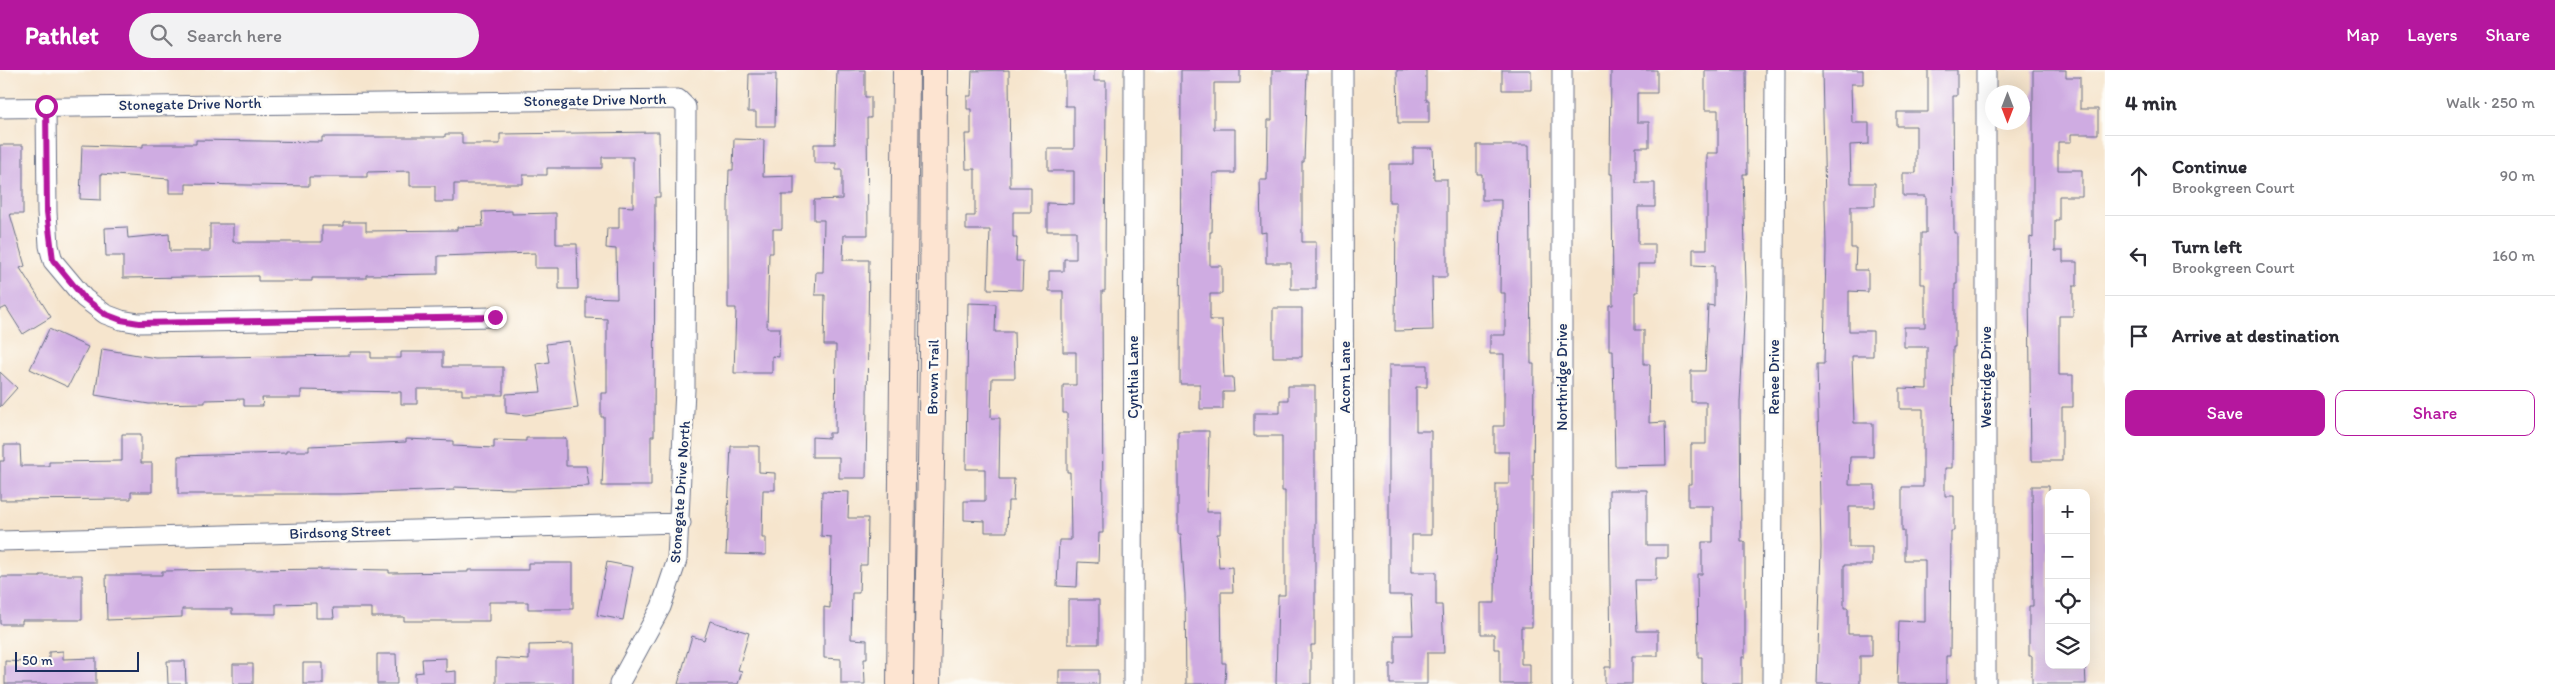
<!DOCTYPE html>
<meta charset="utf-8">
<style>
body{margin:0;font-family:Itim,sans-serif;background:#f2f2f3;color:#2b2b33}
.controls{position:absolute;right:15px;bottom:15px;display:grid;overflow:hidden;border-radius:10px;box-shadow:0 5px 20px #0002}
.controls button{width:45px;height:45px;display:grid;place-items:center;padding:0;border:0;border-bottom:1px solid #e1e1e2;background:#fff;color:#2b2b33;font:25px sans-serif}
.compass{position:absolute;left:1985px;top:15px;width:45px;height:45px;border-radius:50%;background:#fff;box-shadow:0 5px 20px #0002;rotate:180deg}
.scale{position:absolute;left:15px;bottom:12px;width:124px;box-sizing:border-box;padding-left:5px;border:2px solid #1b2f5e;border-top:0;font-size:14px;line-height:18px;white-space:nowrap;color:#1b2f5e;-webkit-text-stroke:4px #fdfcf7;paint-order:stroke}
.stop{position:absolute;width:15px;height:15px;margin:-11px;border:4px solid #b5179e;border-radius:50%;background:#fff}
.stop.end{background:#b5179e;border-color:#fff;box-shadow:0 1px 5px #0008}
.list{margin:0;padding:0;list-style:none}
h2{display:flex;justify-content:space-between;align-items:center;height:65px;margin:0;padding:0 20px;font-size:21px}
h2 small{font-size:16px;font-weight:400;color:#7c7c81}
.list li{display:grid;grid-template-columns:32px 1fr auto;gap:15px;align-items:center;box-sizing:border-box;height:80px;padding:0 20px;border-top:1px solid #e1e1e2}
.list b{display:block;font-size:19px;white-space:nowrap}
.list p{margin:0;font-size:16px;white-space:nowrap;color:#7c7c81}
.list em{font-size:16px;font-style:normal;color:#7c7c81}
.actions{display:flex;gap:10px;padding:15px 20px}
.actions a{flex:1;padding:11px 0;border:1px solid #b5179e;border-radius:10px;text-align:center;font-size:18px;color:#b5179e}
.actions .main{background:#b5179e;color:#fff}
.icon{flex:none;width:28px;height:28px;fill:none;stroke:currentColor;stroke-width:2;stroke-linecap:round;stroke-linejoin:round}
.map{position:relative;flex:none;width:2105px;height:614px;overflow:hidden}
header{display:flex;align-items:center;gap:30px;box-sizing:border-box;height:70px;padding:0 25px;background:#b5179e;color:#fff}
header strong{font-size:24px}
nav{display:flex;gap:28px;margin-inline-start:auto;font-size:18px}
.search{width:350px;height:45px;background:#f2f2f3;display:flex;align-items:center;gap:12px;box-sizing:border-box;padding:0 18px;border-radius:28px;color:#7c7c81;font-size:19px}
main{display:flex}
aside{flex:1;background:#fff}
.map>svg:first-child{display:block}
.building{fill:#cface2}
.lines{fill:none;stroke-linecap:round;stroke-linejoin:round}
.street-casing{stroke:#686f85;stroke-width:21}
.secondary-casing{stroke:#686f85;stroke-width:28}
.street{stroke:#fff;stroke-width:19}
.secondary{stroke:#fde4d1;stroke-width:26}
.route{stroke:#b5179e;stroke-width:6}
.labels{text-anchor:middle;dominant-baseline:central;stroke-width:5;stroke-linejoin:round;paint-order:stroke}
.street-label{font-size:15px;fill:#1b2f5e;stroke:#fdfcf7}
</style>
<header>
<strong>Pathlet</strong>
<div class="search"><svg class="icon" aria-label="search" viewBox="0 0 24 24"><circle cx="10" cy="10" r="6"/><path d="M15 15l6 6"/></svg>Search here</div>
<nav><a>Map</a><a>Layers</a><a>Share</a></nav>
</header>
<main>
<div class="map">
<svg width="2105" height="614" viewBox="0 0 2105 614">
<rect width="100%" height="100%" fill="#fdfcf7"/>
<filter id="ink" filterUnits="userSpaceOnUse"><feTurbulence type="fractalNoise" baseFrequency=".02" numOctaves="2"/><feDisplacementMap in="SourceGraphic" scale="10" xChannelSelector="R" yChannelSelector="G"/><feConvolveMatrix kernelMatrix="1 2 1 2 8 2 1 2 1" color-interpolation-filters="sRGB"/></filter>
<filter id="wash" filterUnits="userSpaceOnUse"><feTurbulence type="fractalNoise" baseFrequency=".0096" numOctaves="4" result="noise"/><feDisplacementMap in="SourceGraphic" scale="20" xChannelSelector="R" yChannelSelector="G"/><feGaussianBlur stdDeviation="1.12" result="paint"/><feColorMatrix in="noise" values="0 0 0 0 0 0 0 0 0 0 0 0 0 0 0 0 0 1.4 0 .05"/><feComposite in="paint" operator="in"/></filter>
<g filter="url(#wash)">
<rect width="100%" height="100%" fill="#f6e5cd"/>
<g id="blocks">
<path class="building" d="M837 0H865V27H871V48H867L868 165H844L843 190H869L866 408H839V387H812V367L829 368V363H835L836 275H824L825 225H815L816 202H823L824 150H814V130L842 129V100H836V93H814V74H835Z
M1009 0 1010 117H1031V142H1013V167H1017L1016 191H1023L1022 220 988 219 990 160H966V146H975V99H966L965 64H971V39H967V26H971L972 1Z
M1065 0H1094V11H1106L1105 221H1102L1103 463H1099L1098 493 1078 492 1077 517 1057 516 1059 470H1071L1070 402H1067V343H1063V315H1076V282H1063V221H1049V201H1064V189H1076V161H1047V133L1074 134V101H1048V79H1074V36H1065Z
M1181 0H1240V13H1214V59H1235V103H1213L1212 162H1210V196H1222V224H1210V250H1222L1224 307H1233L1234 322H1223V339H1200V314H1180Z
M1272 0H1307L1304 92H1302V172H1316V219H1291V193H1266V162L1261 163 1260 110H1267L1268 50H1272Z
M1397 0H1426V30H1429V53H1398Z
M1502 0H1531V20H1502Z
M1611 0H1657V23H1637V52H1649V77H1636V113H1655V137H1638V174H1655V194H1638V222H1635V260H1644V294H1650L1649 353 1665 352 1666 395 1615 396 1613 280H1609V235H1613L1612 104H1610Z
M1705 0H1746L1747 104H1743L1746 215 1740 332 1741 472H1745V587H1742V614H1702V587H1698L1697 504H1702V472H1713V436H1688V414H1691V374H1706V332H1691V301H1705L1708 235 1714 236V196L1693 195V179H1707V83H1718V40H1705Z
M1822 0H1863V14H1851L1852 53H1869V74L1850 75 1851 113H1875V136H1851V178H1856L1855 200H1868V222L1849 221V261H1873V286H1852L1854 353H1873V387H1850L1849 415H1875V437H1849V477H1872V495H1844V538H1848V564H1872V586H1860V614H1817L1821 478 1817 294H1824L1826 177Z
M1928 0H1957V26H1953L1954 163H1957V214H1955V277H1953L1952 398H1945V426H1954V461H1951L1950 586H1946V614H1897L1899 551 1925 552V490H1904V461H1902V417H1923V339H1900V318L1927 319V277H1904V257H1925V214H1921V163H1926V126H1903V103H1916V56H1897V42H1928Z
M2033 0H2066V7H2080V39H2098V64H2071V72H2058V100H2082V126H2059V150H2055V181H2063V192H2077V216H2073V246H2059V305H2073V337H2062V391H2031L2029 215 2030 167 2033 168Z
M749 4H776L775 56H756V42H748Z
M659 62 660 127H655L654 366H651V416H602L604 366V347H601V323H607V249L586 248V227L617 228 616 179 606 178 607 158H619V136L633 137V87H602V98H547V105H523V114H454V132H435V116H410V101L367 102V107H309V116L186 114V123H169V109L101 104V130L80 129 82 75 143 77V74H196V70L322 72V67H445V64H462V74H500V64Z
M734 69 764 70 763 107 794 106V125H782V159H773V183H769L767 258H780L779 287 772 286V303H734L736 238H728V135L729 100H733Z
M0 75H23V144H10L25 196 20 198 51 247 23 264 6 237 0 240Z
M1477 75H1529L1531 294H1534L1532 557H1521V594H1530V614H1500V579H1494V564H1481V533H1495L1496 414H1509V382H1494V356H1504V284H1490V265H1505V223H1500L1501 130H1482V104H1477Z
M1413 78H1433L1434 109H1447V207H1432L1433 260 1395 261 1396 132H1389V94H1413Z
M512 141V144L556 143V174H577L578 219H559V198H535V183L438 186V204L366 205V208H312V211H258V206L123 208V186H106L105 158 127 157 128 168 169 164 170 181H210V154H233V172H322V156H344V152H366V161L457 160V157L483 156 482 142Z
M968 233 996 234 995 262H1014L1015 308H992L991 348H1000L999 409H1014L1013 431H1008L1007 462H985V451L964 450V431H985V399H966Z
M1273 238H1302V287H1273Z
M49 259 88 277 68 317 30 299Z
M569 271 578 338 526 345 506 343V324L541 322 537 294 549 292 546 274Z
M102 279 156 288 350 285V282H371V288H401V282H443V297H503V325H462V319H417V334H401V322L301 320V328H262L263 336H244V329L205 330V333L149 334 95 325Z
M1389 295H1427V317H1416V361H1431V465H1412V502H1436V535H1442L1444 583H1427V614H1390V594H1395V565H1413L1411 525H1389Z
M0 302 17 318 0 337Z
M1288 316H1315V575H1311V614H1276L1278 525H1285V421H1282V366H1254V343H1280V330H1288Z
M1178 361H1209L1207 442H1220V464H1217L1219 498 1232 497 1233 522H1221L1222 593H1226L1225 614H1186L1185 524 1181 464H1178Z
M122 364H141V393H152V422H131V429L0 430V391H4V375H20L21 396H49V392L122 391Z
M526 368H566V396H586L589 416 512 419 454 417V420L345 424H178V386L286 383V381H309V376L406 372V369L453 371V376L494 378V370L526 371Z
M731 376H759V402L775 403V420H763L762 468H766V485L726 484Z
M2032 416H2049V595H2085L2086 614H2032V586H2029V536H2033Z
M1609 420H1647V475H1668V488H1656V510H1635L1637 561H1658V586H1632V614H1605V597H1611Z
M822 421 849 422 848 448H868L867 495H860L859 523H852L851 569 867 570V589H864L865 614H841V589L824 588V537L830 538 831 467 821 466Z
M607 492 633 497 623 550 597 545Z
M528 493H573V539H528V532H489V551H404V547H372V538H333L334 548H316V533L276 534V544H232V539H182V547L107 550 106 505H162V501L333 499 389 500V503L468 502V500H528Z
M40 505H82V550H22V554H0V507H40Z
M1068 530H1099V574H1068Z
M710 551 749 563 738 600 742 601 738 614H678L692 566 704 570Z
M573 574V614H496V588L529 590V575Z
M63 581V589L96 588V614H5V591L49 593V582Z
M377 584H396L397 614H377Z
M446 588V602L456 601V614H415V603L423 602 422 589Z
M167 591H185L186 614H168Z
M303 593H323V614H303Z
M233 594H253V614H233Z
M1059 600H1099V614H1059Z"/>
</g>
</g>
<g filter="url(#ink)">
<use href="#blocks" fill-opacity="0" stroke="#686f85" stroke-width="1"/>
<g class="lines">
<g class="street-casing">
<path id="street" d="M1343 0 1344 614
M1562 0V614
M1986 0V614
M46 36 47 142 49 176 53 191 84 228 105 244 121 250 139 253 495 247
M0 38 678 29 686 37 685 319 677 490 661 537 619 614
M0 471 681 453
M1133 614 1134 0
M1772 614 1775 0"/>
</g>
<g class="secondary-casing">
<path id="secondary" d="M900 614 906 0
M927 614 933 285 934 0"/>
</g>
<use href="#street" class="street"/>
<use href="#secondary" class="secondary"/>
</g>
</g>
<g class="lines" filter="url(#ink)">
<path class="route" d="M46 36 47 142 53 190 84 228 105 244 121 250 139 253 495 247"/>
</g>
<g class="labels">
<g class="street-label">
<text transform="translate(595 30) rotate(-1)">Stonegate Drive North</text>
<text transform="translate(190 34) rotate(-1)">Stonegate Drive North</text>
<text transform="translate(933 307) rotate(-89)">Brown Trail</text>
<text transform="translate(1133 307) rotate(-90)">Cynthia Lane</text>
<text transform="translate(1345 307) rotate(-90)">Acorn Lane</text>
<text transform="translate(1562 307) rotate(-90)">Northridge Drive</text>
<text transform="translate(1774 307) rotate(-90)">Renee Drive</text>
<text transform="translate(1986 307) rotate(-90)">Westridge Drive</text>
<text transform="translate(680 422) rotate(-86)">Stonegate Drive North</text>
<text transform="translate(340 462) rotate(-2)">Birdsong Street</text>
</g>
</g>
</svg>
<div class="controls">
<button>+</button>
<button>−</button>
<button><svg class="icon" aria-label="locate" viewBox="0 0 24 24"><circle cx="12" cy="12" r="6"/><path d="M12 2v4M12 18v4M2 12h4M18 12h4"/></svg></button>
<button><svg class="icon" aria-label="layers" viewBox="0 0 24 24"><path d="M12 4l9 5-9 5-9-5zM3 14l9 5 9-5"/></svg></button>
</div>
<svg class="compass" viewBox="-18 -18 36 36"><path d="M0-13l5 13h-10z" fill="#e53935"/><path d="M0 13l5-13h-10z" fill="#7c7c81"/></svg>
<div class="scale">50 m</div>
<div class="stop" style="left:46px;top:36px"></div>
<div class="stop end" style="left:495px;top:247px"></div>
</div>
<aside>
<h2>4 min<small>Walk · 250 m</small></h2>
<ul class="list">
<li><svg class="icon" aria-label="ahead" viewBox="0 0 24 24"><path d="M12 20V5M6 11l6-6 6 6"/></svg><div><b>Continue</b><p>Brookgreen Court</p></div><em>90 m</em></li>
<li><svg class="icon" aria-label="left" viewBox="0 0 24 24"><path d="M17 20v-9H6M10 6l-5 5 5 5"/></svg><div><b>Turn left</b><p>Brookgreen Court</p></div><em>160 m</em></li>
<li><svg class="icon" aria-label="arrive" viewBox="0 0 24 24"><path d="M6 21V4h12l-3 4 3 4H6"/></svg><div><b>Arrive at destination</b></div></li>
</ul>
<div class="actions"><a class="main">Save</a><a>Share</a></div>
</aside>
</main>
